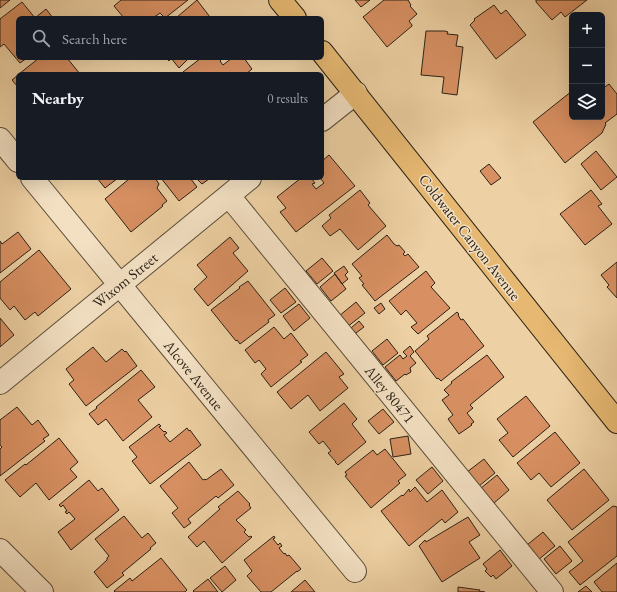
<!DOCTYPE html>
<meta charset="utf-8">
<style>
body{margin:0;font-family:"EB Garamond",serif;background:#20242c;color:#f1f3f6}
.controls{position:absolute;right:12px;top:12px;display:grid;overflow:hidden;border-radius:6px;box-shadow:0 4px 16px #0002}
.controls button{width:36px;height:36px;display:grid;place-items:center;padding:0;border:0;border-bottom:1px solid #363941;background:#171b24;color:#f1f3f6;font:20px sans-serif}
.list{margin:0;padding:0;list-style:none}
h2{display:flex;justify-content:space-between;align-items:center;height:52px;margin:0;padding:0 16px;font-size:17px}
h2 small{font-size:13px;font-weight:400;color:#9ea1a6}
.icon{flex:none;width:22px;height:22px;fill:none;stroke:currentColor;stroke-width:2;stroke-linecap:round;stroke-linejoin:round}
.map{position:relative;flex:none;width:617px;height:592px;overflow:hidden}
.search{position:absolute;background:#171b24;box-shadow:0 4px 16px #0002;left:16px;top:16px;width:308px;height:44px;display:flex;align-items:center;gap:10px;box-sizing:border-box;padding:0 14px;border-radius:6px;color:#9ea1a6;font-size:15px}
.panel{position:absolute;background:#171b24;box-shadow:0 4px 16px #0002;left:16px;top:72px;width:308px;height:108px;border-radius:6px}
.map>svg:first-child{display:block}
.building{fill:#d89062;stroke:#2a2116}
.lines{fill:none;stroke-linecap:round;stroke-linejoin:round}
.minor-casing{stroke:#5b4d39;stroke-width:24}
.major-casing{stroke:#2a2116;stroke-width:24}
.minor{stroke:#f3e0c3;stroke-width:22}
.major{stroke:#e6b872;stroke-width:22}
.labels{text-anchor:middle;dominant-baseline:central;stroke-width:3;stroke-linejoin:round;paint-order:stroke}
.street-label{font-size:15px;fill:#2a2116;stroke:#f3e0c3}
</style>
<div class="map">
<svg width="617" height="592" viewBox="0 0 617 592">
<rect width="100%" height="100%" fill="#edd0a3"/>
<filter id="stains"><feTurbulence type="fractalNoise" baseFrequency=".005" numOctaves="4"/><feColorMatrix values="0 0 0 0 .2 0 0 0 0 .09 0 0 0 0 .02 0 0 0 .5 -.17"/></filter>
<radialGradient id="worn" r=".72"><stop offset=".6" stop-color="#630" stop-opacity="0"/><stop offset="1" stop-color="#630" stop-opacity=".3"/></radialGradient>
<path class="building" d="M0 0H10L0 8Z
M121 0H188L165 18 160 13 153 18H124L114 6Z
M197 0 210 17 209 18H176Z
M355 0H370L361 7Z
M384 0H408L411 5 410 6 417 14 409 21 412 25V26L387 47 363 17Z
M536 0H587L565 17 561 12 552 20 536 2Z
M22 2 35 18H18V58H27L20 63 4 44 0 47V19Z
M494 5 501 14 506 10 526 35 496 59 470 25 475 20 474 19Z
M46 9 53 18H35Z
M426 31H445L448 32 447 34 458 35 456 46 463 47 457 95 442 93 444 77 421 75Z
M39 58H67L80 74H19Z
M167 58H189L179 68 171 58 169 61Z
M201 58H221L222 59 220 61 223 65 232 58H244L252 69 246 74H184L183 72Z
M18 75V87L12 80Z
M609 84 617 94V114L605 123 606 124 602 133 565 163 533 122 572 91V117H602V89Z
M596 151 617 177 601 190 581 164Z
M329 155 355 186 296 232 280 212 286 208 277 197 301 178H311L315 183 312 184 316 189 324 183 320 178H322V161Z
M489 164 501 178 491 185 480 171Z
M97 178H118L105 188Z
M129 178H155L159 184 157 188 167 201 162 205 163 206 131 232 105 199 129 179Z
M161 178H190L197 187 179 201Z
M200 178H208L209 179 202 184 198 180Z
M360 190 370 203 368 205 386 226 358 250 340 229 330 236 322 226 331 218 329 215Z
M591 190 602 204 598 206 612 224 585 245 560 214Z
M18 232 31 249 0 273V241L2 244Z
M387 235 394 244 397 246 399 245 405 252 403 254 405 256 408 254 419 267 375 301 362 285 364 284 359 278 362 276 352 264Z
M230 237 239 248 233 253 248 271 208 306 194 289 207 277 197 265Z
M39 250 71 289 38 316 35 312 25 320 14 306 10 310 0 298V282Z
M322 258 333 271 317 284 306 271Z
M617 262V298L607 287 609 285 601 275Z
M344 266 348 272 345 275 348 279 342 284 334 273Z
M426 271 435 283 431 287 450 308 418 334 411 327 417 323 406 310 401 315 389 301Z
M335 274 346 289 331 301 320 287Z
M248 281 275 315 268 320 269 322 240 344 237 340 236 341 211 310 240 288 239 287Z
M285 288 296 302 281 313 270 300Z
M356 302 365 313 347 327 339 316Z
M381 303 385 309 379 314 374 308Z
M299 304 310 318 294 331 283 316Z
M457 312 459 314 458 315 461 320 463 319 484 346 441 381 438 378 437 379 415 351 429 339 427 336Z
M0 318 14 335 0 347Z
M359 321 364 327 356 333 351 328Z
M274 327 284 339 291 333 308 355 300 361 302 362 271 387 261 374 266 369 259 360 255 363 245 350Z
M387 339 398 353 383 365 372 351Z
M410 346 414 352 410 356 416 363 410 368 411 372 406 375 405 374 396 381 385 367 400 355 403 359 407 356 403 352Z
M93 347 106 362 122 349 125 352 126 351 137 366 86 406 69 384 74 380 66 369Z
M326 352 344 374 339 377 348 388 320 411 308 395 291 409 277 392Z
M487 355 504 377 470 405 473 408 467 413 474 422 471 424 472 425 459 434 448 419 453 415 442 400 449 395 444 390 452 383 451 382Z
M141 370 155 387 138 400 152 417 123 441 106 419 98 425 89 414 97 408 96 407Z
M526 396 550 426 513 457 499 440 508 433 497 419Z
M344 403 357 419 352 424 366 442 338 465 335 462H336L328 453 331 451 323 441 319 444 309 432Z
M17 407 32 425 38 420 49 435 43 439 45 441 0 476V449L2 447 0 445V420Z
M383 409 394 422 379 434 368 421Z
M159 424 161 426 159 427 164 432 165 431 167 433 164 435 170 442 187 428 189 431 190 430 201 445 150 484 132 461 137 457 129 447Z
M555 432 580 463 551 487 539 473 531 480 517 463Z
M408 436 411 454 393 457 390 439Z
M59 438 78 462 70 469 77 477 49 500 36 483 20 497 5 480 25 464 26 465Z
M385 449 406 475 398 481 400 483 371 508 345 476 347 475 345 472 373 450 377 455Z
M484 459 495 473 479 486 467 472Z
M189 462 203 480 205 479 206 480 221 469 234 485 218 498 216 496 188 519 191 523 184 528 172 513 178 508 160 486Z
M432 467 443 481 428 494 416 480Z
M584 469 609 500 572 530 547 500Z
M497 475 509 490 494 503 481 488Z
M89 480 98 491 102 488 119 510 71 550 58 532 75 519 69 512 67 514 65 512 67 511 63 505 61 507 59 505Z
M415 487 427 502 442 490 458 512 445 523 442 519 409 546 381 511 402 495 403 496 409 489 410 492Z
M238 491 250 504 249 505 251 508 236 520 246 530 244 532 249 537 251 536 252 537 222 563 204 541 197 547 188 537 220 509 218 507Z
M613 506 617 507V556L580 585 569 572 583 561 568 542Z
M124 516 142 538 148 533 156 543 150 548 151 549 122 573 124 575 107 588 94 572 107 560V558L109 556 95 539Z
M468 517 480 535 469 542 480 558 442 582 419 546 425 540 426 542Z
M543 532 555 546 538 560 527 545Z
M274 536 275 538 273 539 278 545 280 543 282 546 279 548 284 554 285 553 287 556 289 555 301 569 297 572V571L271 592H261L247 576 252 571 244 560Z
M560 546 572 561 556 574 544 559Z
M500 550 512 566 496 579 493 575 491 577 485 571 487 569 483 564Z
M161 558 187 590 185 592H115L114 591 130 578 132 581Z
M617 563V592H602L594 582Z
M225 566 236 580 222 592 210 578Z
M208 579 218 592H194L193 591Z
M305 580 315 592H291Z
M586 586 592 592H578Z
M458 587 480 590 479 591 485 592H458Z"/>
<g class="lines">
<g class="minor-casing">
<path id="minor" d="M322 120 356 93
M0 139 18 161
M32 178 355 571
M229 196 552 592
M0 383 250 178
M0 550 42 592"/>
</g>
<g class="major-casing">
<path id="major" d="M280 0 295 18
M322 52 617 422"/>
</g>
<use href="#minor" class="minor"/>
<use href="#major" class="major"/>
</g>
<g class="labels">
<g class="street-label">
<text transform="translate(470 237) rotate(52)">Coldwater Canyon Avenue</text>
<text transform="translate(125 280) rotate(-39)">Wixom Street</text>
<text transform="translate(194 375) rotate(51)">Alcove Avenue</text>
<text transform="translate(390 394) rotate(51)">Alley 80471</text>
</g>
</g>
<rect width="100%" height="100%" filter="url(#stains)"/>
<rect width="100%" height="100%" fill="url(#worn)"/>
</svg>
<div class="controls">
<button>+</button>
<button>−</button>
<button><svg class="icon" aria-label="layers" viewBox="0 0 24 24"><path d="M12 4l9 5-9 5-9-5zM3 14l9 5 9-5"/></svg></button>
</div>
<div class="search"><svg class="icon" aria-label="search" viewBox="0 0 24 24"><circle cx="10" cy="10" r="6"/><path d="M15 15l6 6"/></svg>Search here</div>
<section class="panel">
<h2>Nearby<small>0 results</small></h2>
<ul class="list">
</ul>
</section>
</div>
